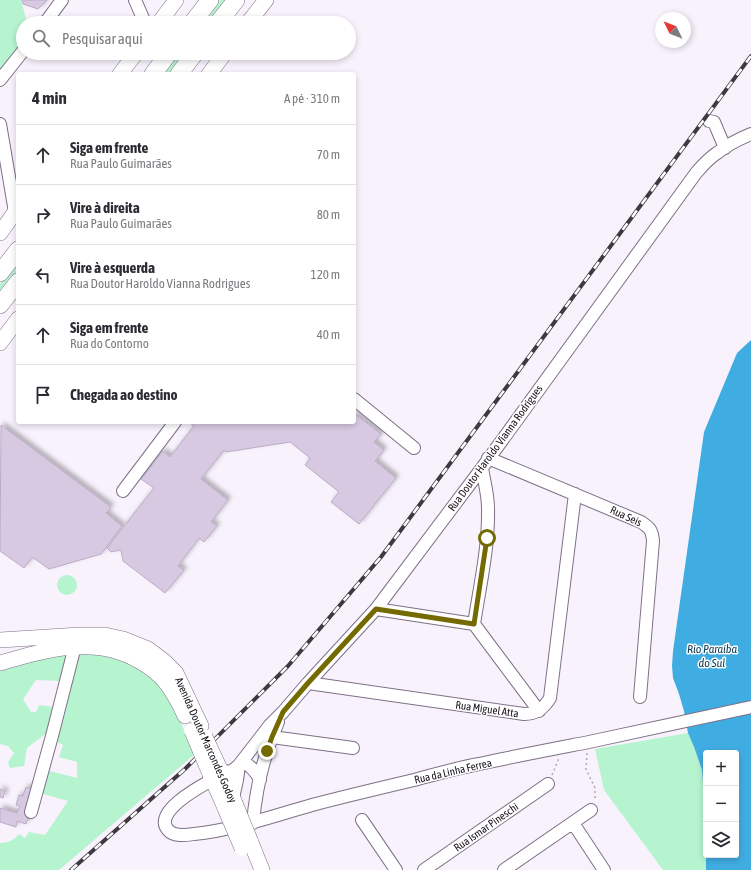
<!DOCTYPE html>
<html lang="pt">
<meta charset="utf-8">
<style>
body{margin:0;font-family:"Asap Condensed",sans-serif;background:#f7f7f7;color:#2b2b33}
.controls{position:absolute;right:12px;bottom:12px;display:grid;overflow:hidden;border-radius:4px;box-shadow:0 2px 6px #0003}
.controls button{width:36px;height:36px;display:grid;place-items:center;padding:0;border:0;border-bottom:1px solid #e1e1e2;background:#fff;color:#2b2b33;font:20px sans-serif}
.compass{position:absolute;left:655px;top:12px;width:36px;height:36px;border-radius:50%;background:#fff;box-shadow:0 2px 6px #0003;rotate:313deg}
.stop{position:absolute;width:12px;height:12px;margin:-9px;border:3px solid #746a01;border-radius:50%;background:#fff}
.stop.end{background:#746a01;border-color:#fff;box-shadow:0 1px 4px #0008}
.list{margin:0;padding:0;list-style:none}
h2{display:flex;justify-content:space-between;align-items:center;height:52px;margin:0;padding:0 16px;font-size:17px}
h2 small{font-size:13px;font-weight:400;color:#7c7c81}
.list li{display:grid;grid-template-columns:26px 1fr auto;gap:12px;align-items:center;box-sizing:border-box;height:60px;padding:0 16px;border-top:1px solid #e1e1e2}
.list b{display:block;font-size:15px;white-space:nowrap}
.list p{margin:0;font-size:13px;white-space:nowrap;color:#7c7c81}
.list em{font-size:13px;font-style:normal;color:#7c7c81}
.icon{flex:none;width:22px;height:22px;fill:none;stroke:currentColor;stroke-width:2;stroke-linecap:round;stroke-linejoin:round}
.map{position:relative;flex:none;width:751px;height:870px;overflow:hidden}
.search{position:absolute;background:#fff;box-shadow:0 2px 6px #0003;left:16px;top:16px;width:340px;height:44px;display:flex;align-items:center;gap:10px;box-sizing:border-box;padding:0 14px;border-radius:22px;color:#7c7c81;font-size:15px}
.panel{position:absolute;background:#fff;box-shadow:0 2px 6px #0003;left:16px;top:72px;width:340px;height:352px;border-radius:4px}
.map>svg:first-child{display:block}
.green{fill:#b6f4cf}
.water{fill:#40ade2;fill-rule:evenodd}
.building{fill:#d8c9e2;stroke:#bbacc4;filter:url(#shadow)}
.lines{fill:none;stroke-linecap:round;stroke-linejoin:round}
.minor-casing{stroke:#7e7087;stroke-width:14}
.major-casing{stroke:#7e7087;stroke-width:16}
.highway-casing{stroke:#7e7087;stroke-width:18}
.path{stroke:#afa9b2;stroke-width:1.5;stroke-dasharray:2 3;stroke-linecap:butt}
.minor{stroke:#fff;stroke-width:12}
.major{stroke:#fff;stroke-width:15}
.highway{stroke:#fff;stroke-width:17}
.rail-casing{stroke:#3e3941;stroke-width:4}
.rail{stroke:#fff;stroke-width:2.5;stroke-dasharray:8;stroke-linecap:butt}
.major-bridge-casing{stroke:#7e7087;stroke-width:16;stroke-linecap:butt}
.major-bridge{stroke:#fff;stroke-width:15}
.route{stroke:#746a01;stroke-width:5}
.labels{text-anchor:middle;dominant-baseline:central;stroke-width:3;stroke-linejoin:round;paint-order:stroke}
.street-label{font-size:11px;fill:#17121a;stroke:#fff}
.water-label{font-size:12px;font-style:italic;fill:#0c3b51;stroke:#fff}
</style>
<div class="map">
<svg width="751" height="870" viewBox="0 0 751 870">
<defs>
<filter id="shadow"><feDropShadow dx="3" dy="-3" stdDeviation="2" flood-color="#0004"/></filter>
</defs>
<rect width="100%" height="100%" fill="#f8f2fc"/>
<path class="green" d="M0 0H21L27 23H23V40L0 70Z
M220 0H229L211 23H202Z
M179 53H188L172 74H162Z
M18 261V273L0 296V284Z
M57 585a10 10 0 1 1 20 0a10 10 0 1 1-20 0Z
M80 651 121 658 143 671 156 682 167 697 178 717 195 754 59 870H0V843C8 843 14 840 19 834L25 838 29 832 45 835 68 801 40 793 46 770 77 778V762L59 757 63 745 55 741Z
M68 653 61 681 36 680 23 699 31 712H36L39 705 54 707 48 732 27 748 24 766 10 768 8 762 14 753 8 746 0 744V669Z
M688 733 694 747 702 770 706 821V870H663L604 790 595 749Z"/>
<path class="water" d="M751 340V870H706V821L702 770 694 747 688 733 684 711 679 694 673 678 672 666 673 651 704 432 737 353ZM706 753H736V855H706Z"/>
<path class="building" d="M22 0H47L38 9 23 4Z
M354 413 381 434 374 442 384 450 375 461 396 478 359 524 331 502 339 492 305 465 310 458 290 442 226 452 224 450 201 479 228 500 211 522 217 526 204 542 199 538 178 566 184 570 165 593 123 561 121 550 111 552 107 548 154 488 141 479 163 451 170 457 194 426 189 422H354Z
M1 425 111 507 106 513 122 526 101 554 49 569 32 557 24 568 0 551Z
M26 787 34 790 29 815 26 824 17 821 16 827 0 822V808L17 813 20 806 16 805 19 795 23 796Z
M0 789 5 791 3 798 0 797Z"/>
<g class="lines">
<g class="minor-casing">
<path id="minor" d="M135 0 145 23
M45 23 62 0
M0 80 23 51
M709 121 714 122 725 148
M0 124 15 212
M354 399 414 448
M488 458 641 522C650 528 652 530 653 541L640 697
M123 491 175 422
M376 609 474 624C480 585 489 546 488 508 488 494 484 481 482 468
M474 624 539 711
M308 683 524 714C537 714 544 708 550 698L575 494
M272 737 353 748
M242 761C251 766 256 771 260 780
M221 771C230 772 232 772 239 765L270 725 283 712 308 683 376 609 482 468 696 173C702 166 709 158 717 153 727 145 739 139 751 134
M212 780C201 786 152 812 168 830 174 837 186 835 194 834 234 830 273 816 312 805 346 796 380 788 414 780 436 774 457 768 479 764 516 756 553 749 589 742 643 730 697 719 751 707
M233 798 237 780 239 765
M31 812 52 736 75 646
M362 820 396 870
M253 823C256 788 264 754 278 722
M573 823 604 870
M424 870 548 784
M504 870 591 810"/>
</g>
<g class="major-casing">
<path id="major" d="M159 23 176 0
M248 23 266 0
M120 74 136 53
M209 74 225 53
M0 233 18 208
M0 343 18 319
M0 640 80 635H105L123 639 148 649 164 661 176 673 201 726
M0 663C45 650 95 635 139 661 150 667 159 674 167 684 174 694 180 705 185 716
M219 767 235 803
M210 774 225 808
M250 840 262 870"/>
</g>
<g class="highway-casing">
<path id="highway" d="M192 23 210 0
M218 23 236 0
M153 74 169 53
M179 74 195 53
M0 273 18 250
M0 305 18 282"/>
</g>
<path class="path" d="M587 753 586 769 595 788V801
M552 775 559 758"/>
<use href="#minor" class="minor"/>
<use href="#major" class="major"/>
<use href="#highway" class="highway"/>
<g class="rail-casing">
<path id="rail" d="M71 870 185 769 288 666 381 557 751 56"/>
</g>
<use href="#rail" class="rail"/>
<g class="major-bridge-casing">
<path id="major-bridge" d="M192 731 210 774
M205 737 219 767
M235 803 250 840
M225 808 242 848"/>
</g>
<use href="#major-bridge" class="major-bridge"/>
</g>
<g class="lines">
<path class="route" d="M267 751 272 737 283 712 308 683 376 609 474 624 487 538"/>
</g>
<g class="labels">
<g class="street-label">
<text transform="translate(495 448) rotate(-54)">Rua Doutor Haroldo Vianna Rodrigues</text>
<text transform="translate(626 516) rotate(25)">Rua Seis</text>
<text transform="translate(487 709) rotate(8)">Rua Miguel Atta</text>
<text transform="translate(206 740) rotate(66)">Avenida Doutor Marcondes Godoy</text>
<text transform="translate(453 771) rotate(-13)">Rua da Linha Ferrea</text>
<text transform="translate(486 827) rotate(-35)">Rua Ismar Pineschi</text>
</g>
<g class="water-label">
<text x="712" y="649">Rio Paraíba<tspan x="712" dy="14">do Sul</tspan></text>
</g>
</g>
</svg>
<div class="controls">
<button>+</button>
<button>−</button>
<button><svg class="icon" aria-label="layers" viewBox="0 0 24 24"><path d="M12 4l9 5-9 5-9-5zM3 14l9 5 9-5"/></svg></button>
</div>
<svg class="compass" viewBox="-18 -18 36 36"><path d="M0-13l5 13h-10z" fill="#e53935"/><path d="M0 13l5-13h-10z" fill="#7c7c81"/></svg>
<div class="stop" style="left:487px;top:538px"></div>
<div class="stop end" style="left:267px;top:751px"></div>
<div class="search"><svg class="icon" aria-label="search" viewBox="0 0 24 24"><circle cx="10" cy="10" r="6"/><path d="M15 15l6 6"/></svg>Pesquisar aqui</div>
<section class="panel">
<h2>4 min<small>A pé · 310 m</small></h2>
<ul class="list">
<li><svg class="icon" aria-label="ahead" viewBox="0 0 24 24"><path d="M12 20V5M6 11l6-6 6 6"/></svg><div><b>Siga em frente</b><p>Rua Paulo Guimarães</p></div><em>70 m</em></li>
<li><svg class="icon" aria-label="right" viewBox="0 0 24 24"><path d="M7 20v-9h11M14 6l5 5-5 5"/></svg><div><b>Vire à direita</b><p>Rua Paulo Guimarães</p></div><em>80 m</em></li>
<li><svg class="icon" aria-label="left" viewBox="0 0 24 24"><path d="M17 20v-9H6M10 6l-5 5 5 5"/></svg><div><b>Vire à esquerda</b><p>Rua Doutor Haroldo Vianna Rodrigues</p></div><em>120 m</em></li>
<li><svg class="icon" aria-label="ahead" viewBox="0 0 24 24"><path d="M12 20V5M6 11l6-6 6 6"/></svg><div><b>Siga em frente</b><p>Rua do Contorno</p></div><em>40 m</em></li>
<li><svg class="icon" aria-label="arrive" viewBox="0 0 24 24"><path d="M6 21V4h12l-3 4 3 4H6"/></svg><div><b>Chegada ao destino</b></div></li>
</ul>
</section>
</div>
